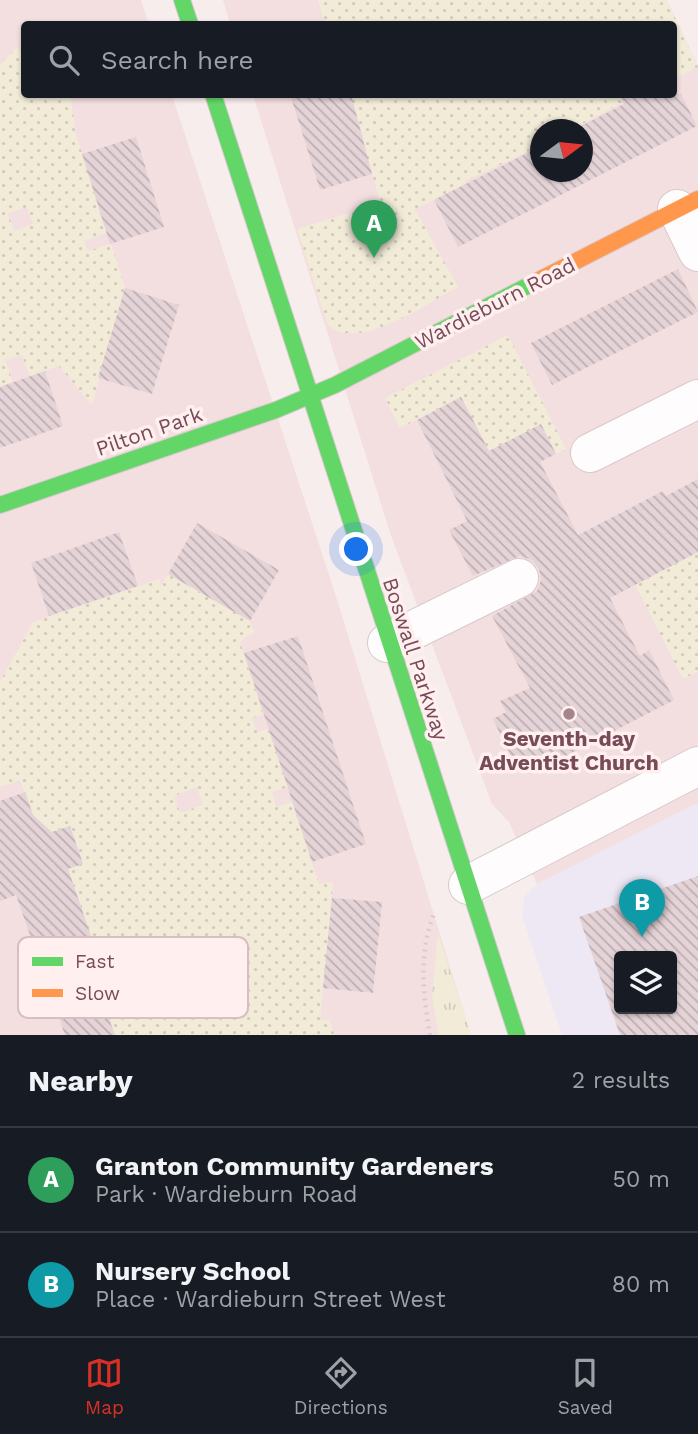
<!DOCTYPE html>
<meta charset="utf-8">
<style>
body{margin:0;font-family:"Work Sans",sans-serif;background:#242831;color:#f1f3f6}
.controls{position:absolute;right:21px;bottom:21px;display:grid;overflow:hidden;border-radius:7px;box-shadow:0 2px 5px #0004}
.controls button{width:63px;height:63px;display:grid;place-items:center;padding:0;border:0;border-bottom:2px solid #363941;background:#171b24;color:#f1f3f6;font:35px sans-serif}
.compass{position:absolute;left:530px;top:119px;width:63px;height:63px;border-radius:50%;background:#171b24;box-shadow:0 2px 5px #0004;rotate:75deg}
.you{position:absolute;left:357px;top:550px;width:24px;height:24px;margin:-18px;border:5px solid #fff;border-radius:50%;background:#1a73e8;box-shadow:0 0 0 10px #1a73e833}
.badge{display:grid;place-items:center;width:46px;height:46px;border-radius:50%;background:#d93025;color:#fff;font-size:23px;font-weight:700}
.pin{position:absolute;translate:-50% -58px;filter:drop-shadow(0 2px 4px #0008)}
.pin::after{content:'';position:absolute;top:37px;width:24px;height:21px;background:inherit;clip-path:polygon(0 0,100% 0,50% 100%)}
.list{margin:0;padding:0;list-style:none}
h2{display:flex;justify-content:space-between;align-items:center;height:91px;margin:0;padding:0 28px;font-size:30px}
h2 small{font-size:23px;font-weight:400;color:#9ea1a6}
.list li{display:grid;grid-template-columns:46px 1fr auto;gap:21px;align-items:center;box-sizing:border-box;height:105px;padding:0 28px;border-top:2px solid #363941}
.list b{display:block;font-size:26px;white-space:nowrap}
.list p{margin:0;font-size:23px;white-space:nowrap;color:#9ea1a6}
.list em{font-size:23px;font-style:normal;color:#9ea1a6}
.icon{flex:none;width:38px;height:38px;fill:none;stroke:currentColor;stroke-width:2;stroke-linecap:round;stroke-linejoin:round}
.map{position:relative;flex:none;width:698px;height:1035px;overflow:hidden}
.search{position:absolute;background:#171b24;box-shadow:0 2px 5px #0004;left:21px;right:21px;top:21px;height:77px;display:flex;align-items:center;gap:18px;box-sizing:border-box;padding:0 24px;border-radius:7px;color:#9ea1a6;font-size:26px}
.sheet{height:301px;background:#171b24}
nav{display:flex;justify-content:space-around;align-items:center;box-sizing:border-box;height:98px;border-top:2px solid #363941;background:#171b24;font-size:19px;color:#9ea1a6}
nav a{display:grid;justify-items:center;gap:4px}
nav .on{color:#d93025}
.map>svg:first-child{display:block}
.residential{fill:#f4dfe0;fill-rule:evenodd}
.education{fill:#ede8f4;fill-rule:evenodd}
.grass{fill:url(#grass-tufts)}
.garden{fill:url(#garden-dots);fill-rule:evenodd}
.building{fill:url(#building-back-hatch);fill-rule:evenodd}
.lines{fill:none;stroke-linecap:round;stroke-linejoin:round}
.street-casing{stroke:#d7cacc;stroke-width:40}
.fast-casing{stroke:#d8c9cc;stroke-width:18}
.slow-casing{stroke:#d8c9cc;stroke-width:18}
.path{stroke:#d9cccf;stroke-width:4.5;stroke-dasharray:2 5;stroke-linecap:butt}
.street{stroke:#fefcfc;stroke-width:38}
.fast{stroke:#63d668;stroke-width:16}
.slow{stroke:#ff974d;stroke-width:16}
.poi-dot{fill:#a5848c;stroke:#ffefef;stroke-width:2.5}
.labels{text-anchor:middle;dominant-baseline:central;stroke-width:7;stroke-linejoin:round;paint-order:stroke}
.street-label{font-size:21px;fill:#784b58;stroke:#ffefef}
.poi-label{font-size:21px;font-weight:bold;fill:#784b58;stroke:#ffefef}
.key{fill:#ffefef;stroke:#d6bec2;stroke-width:2}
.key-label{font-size:19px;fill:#784b58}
</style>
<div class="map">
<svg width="698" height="1035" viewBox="0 0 698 1035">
<defs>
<pattern id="grass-tufts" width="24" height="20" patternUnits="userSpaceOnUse" patternTransform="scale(1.75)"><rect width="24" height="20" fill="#f1ebd8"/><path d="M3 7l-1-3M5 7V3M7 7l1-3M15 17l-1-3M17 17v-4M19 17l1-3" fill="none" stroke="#d2cbbc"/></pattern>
<pattern id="garden-dots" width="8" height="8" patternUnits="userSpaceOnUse" patternTransform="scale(1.75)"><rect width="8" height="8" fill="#f1ebd8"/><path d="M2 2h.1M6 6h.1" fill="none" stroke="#d2cbbc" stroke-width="1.8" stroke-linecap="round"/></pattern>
<pattern id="building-back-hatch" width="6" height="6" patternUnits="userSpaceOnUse" patternTransform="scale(1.75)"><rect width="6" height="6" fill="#e5d4d7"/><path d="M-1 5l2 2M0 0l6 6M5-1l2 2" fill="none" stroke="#beaeb1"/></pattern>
</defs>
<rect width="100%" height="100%" fill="#f8eded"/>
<path class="residential" d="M0 0H141L149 24H24V94L172 95 335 593 471 1035H0Z
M223 0H667L698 66V803L537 884 509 822 492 804 391 536 253 95 674 94V24H230ZM540 130H582V172H540Z"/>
<path class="education" d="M698 803V1035H562L522 916 524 897 537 884ZM619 956H672V1009H619Z"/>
<path class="grass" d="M438 934 471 1035H439L432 997Z"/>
<path class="garden" d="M318 0H667L698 67 674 79V24H325Z
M17 47 24 54V94L67 95 71 98 75 131 107 233 84 241 88 251 111 244 125 288 92 405 59 366 30 376 22 355 5 360 13 382 0 387V65ZM27 207 33 224 14 231 8 213Z
M348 95H636L573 129 540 130V146L465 181 466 184 415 209 458 287C429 302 354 356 327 323L297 229 381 203 361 139 364 138Z
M508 335 566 449 556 454 541 425 489 451 461 397 400 428 385 398Z
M698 552V671L683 679 635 585Z
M168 574 250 621 254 632 240 642 263 714 252 718 257 732 268 729 288 787 272 792 276 807 292 802 319 884 333 882 320 1020 329 1019 335 1035H115L104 1005 114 1001 111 994 143 982 136 961 104 972 76 893 54 874 83 863 70 826 41 836 20 780 0 787V682L33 622 159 579 161 586ZM197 787 203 805 180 813 174 796Z"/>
<path class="building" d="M290 94H351L372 174 320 190Z
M619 94H681L697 126 458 247 434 200 541 146V172H583V130H573L624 104Z
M136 137 164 227 110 244 82 154Z
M678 269 698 312 552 385 531 343Z
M125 288 179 305 152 394 98 378Z
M45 371 63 426 0 448V387Z
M461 397 489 451 541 424 556 454 540 462 578 535 663 491 666 496 698 479V552L610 598 640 656 649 650 674 700 531 774 518 771 493 719 506 712 500 701 530 688 492 616 537 591 541 580 539 569 532 560 520 556 473 576 449 530 467 521 417 420Z
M197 523 279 570 250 621 168 574Z
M119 532 138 586 49 616 31 563Z
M298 636 366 844 312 862 244 653Z
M25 792 33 815 52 832 70 826 83 864 68 869 111 994 101 997 115 1035H65L16 895 0 901V801Z
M698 876V1035H620L579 917ZM619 956H672V1009H619Z
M332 898 382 902 373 993 323 988Z"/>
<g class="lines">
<g class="street-casing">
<path id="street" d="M677 209 698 252
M590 453 698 399
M387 643 519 578
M468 885 698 766"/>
</g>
<g class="fast-casing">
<path id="fast" d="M182 0 190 24
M213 94C315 407 413 722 517 1035
M0 505 276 410 335 385 535 282"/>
</g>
<g class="slow-casing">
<path id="slow" d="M535 282 698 199"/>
</g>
<path class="path" d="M430 1035C423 996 418 950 435 912"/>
<use href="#street" class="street"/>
<use href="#fast" class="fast"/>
<use href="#slow" class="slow"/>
</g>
<circle class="poi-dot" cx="569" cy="714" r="7"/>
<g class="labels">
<g class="street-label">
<text transform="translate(495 303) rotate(-27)">Wardieburn Road</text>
<text transform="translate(149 431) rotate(-19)">Pilton Park</text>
<text transform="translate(416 659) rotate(72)">Boswall Parkway</text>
</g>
<g class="poi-label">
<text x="569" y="738">Seventh-day<tspan x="569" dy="24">Adventist Church</tspan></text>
</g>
</g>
<rect x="18" y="937" width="230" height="81" rx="10" class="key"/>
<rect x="32" y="957" width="31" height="9" fill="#63d668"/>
<rect x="32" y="989" width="31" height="8" fill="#ff974d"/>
<g class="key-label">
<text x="75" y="968">Fast</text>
<text x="75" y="1000">Slow</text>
</g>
</svg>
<div class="controls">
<button><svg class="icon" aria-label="layers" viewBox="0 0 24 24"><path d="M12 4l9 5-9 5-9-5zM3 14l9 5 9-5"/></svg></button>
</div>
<svg class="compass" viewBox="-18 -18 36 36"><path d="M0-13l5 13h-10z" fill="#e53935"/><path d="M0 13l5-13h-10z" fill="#9ea1a6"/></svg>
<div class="you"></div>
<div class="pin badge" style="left:374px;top:258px;background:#2e9e5b">A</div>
<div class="pin badge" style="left:642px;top:937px;background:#0f9aa8">B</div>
<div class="search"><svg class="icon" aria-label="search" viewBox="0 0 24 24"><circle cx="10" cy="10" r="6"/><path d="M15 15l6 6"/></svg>Search here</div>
</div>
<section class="sheet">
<h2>Nearby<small>2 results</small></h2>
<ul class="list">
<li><span class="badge" style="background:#2e9e5b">A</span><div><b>Granton Community Gardeners</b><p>Park · Wardieburn Road</p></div><em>50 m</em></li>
<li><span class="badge" style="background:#0f9aa8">B</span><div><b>Nursery School</b><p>Place · Wardieburn Street West</p></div><em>80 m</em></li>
</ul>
</section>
<nav>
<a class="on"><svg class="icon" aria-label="map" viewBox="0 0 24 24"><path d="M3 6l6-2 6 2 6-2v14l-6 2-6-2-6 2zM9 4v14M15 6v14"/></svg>Map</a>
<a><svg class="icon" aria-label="directions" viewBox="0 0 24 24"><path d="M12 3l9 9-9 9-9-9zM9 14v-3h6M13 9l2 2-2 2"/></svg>Directions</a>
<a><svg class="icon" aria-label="saved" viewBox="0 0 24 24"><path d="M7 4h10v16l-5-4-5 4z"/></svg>Saved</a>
</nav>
